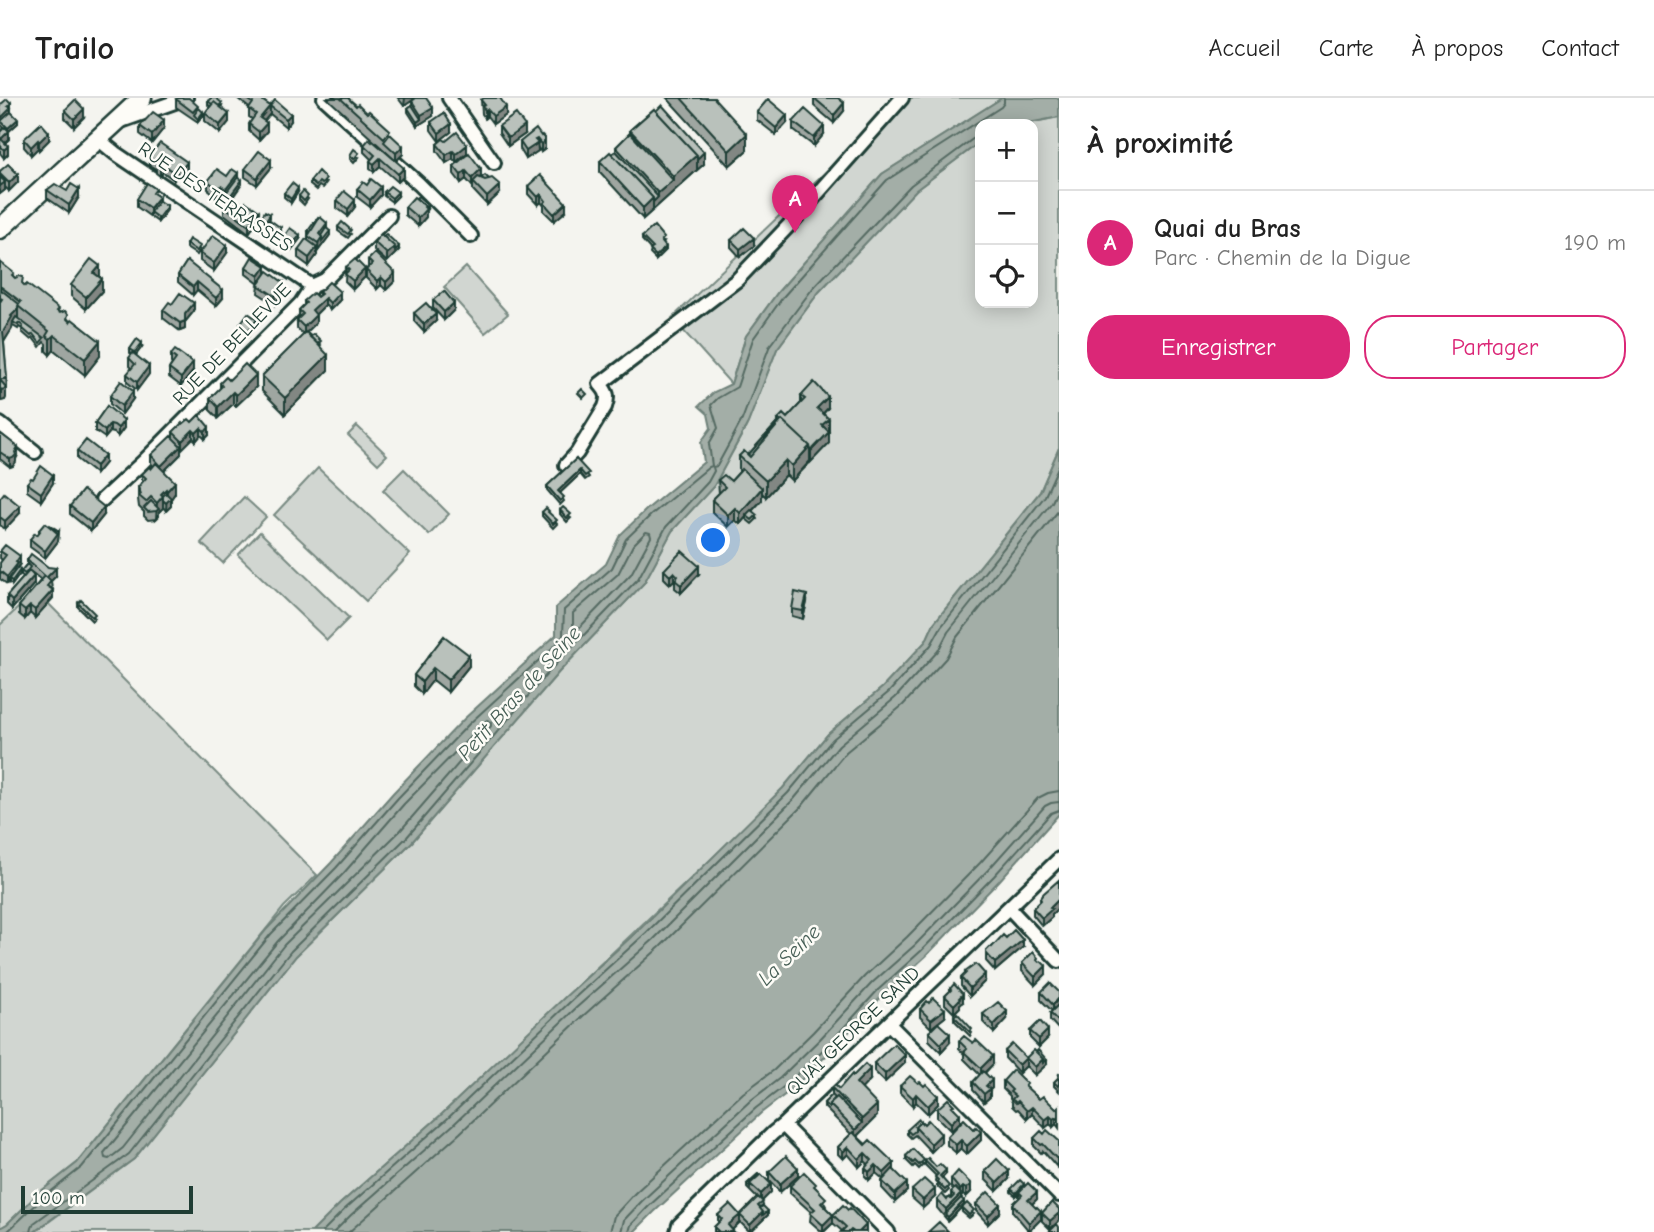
<!DOCTYPE html>
<html lang="fr">
<meta charset="utf-8">
<style>
body{margin:0;font-family:"Comic Neue",sans-serif;background:#f6f6f6;color:#222}
.controls{position:absolute;right:21px;top:21px;display:grid;overflow:hidden;border-radius:14px;box-shadow:0 4px 18px #0003}
.controls button{width:63px;height:63px;display:grid;place-items:center;padding:0;border:0;border-bottom:2px solid #e0e0e0;background:#fff;color:#222;font:35px sans-serif}
.scale{position:absolute;left:21px;bottom:18px;width:172px;box-sizing:border-box;padding-left:7px;border:4px solid #1f3d34;border-top:0;font-size:19px;line-height:24px;white-space:nowrap;color:#1f3d34;-webkit-text-stroke:5px #fdfcf7;paint-order:stroke}
.you{position:absolute;left:714px;top:443px;width:24px;height:24px;margin:-18px;border:5px solid #fff;border-radius:50%;background:#1a73e8;box-shadow:0 0 0 10px #1a73e833}
.badge{display:grid;place-items:center;width:46px;height:46px;border-radius:50%;background:#db2777;color:#fff;font-size:23px;font-weight:700}
.pin{position:absolute;translate:-50% -58px;filter:drop-shadow(0 2px 4px #0008)}
.pin::after{content:'';position:absolute;top:37px;width:24px;height:21px;background:inherit;clip-path:polygon(0 0,100% 0,50% 100%)}
.list{margin:0;padding:0;list-style:none}
h2{display:flex;justify-content:space-between;align-items:center;height:91px;margin:0;padding:0 28px;font-size:30px}
h2 small{font-size:23px;font-weight:400;color:#767676}
.list li{display:grid;grid-template-columns:46px 1fr auto;gap:21px;align-items:center;box-sizing:border-box;height:105px;padding:0 28px;border-top:2px solid #e0e0e0}
.list b{display:block;font-size:26px;white-space:nowrap}
.list p{margin:0;font-size:23px;white-space:nowrap;color:#767676}
.list em{font-size:23px;font-style:normal;color:#767676}
.actions{display:flex;gap:14px;padding:21px 28px}
.actions a{flex:1;padding:16px 0;border:2px solid #db2777;border-radius:28px;text-align:center;font-size:24px;color:#db2777}
.actions .main{background:#db2777;color:#fff}
.icon{flex:none;width:38px;height:38px;fill:none;stroke:currentColor;stroke-width:2;stroke-linecap:round;stroke-linejoin:round}
.map{position:relative;flex:none;width:1059px;height:1134px;overflow:hidden}
header{display:flex;align-items:center;gap:42px;box-sizing:border-box;height:98px;padding:0 35px;background:#fff;border-bottom:2px solid #e0e0e0}
header strong{font-size:33px}
nav{display:flex;gap:38px;margin-inline-start:auto;font-size:24px}
main{display:flex}
aside{flex:1;background:#fff}
.map>svg:first-child{display:block}
.green{fill:#d1d6d1;stroke:#788a82;stroke-width:2}
.water{fill:#a3aea7;stroke:#6e8179;stroke-width:2}
.lines{fill:none;stroke-linecap:round;stroke-linejoin:round}
.shore{stroke:#546a62;stroke-width:2}
.minor-casing{stroke:#1f3d34;stroke-width:18}
.secondary-casing{stroke:#1f3d34;stroke-width:23}
.minor{stroke:#fdfcf7;stroke-width:12}
.secondary{stroke:#fdfcf7;stroke-width:18}
.wall{fill:#9fa6a1;stroke:#1f3d34;stroke-width:2}
.shaded-wall{fill:#828783;stroke:#1f3d34;stroke-width:2}
.building{fill:#b9c1bb;stroke:#1f3d34;stroke-width:2}
.labels{text-anchor:middle;dominant-baseline:central;stroke-width:5;stroke-linejoin:round;paint-order:stroke}
.street-label{font-size:19px;fill:#1f3d34;stroke:#fdfcf7}
.water-label{font-size:21px;font-style:italic;fill:#475f56;stroke:#fdfcf7}
</style>
<header>
<strong>Trailo</strong>
<nav><a>Accueil</a><a>Carte</a><a>À propos</a><a>Contact</a></nav>
</header>
<main>
<div class="map">
<svg width="1059" height="1134" viewBox="0 0 1059 1134">
<rect width="100%" height="100%" fill="#f4f4ef"/>
<filter id="ink" filterUnits="userSpaceOnUse"><feTurbulence type="fractalNoise" baseFrequency=".0143" numOctaves="2"/><feDisplacementMap in="SourceGraphic" scale="14" xChannelSelector="R" yChannelSelector="G"/><feConvolveMatrix kernelMatrix="1 2 1 2 8 2 1 2 1" color-interpolation-filters="sRGB"/></filter>
<g filter="url(#ink)">
<path class="green" d="M903 0H1002L882 76 778 194 746 238 731 286 672 220Z
M1059 19V350L1040 394 934 525 926 543 883 589 828 636 783 690 725 748 442 1016 340 1106 312 1134H35L134 1061 296 858 412 744 559 574 644 485 672 433 714 388 746 329 777 251 819 194 916 92 980 44V205H1033V26H1024Z
M466 169 508 216 485 235 444 189Z
M357 328 387 357 378 366 348 337Z
M318 370 410 456 366 503 274 417Z
M404 371 449 416 429 437 383 392Z
M244 399 266 419 223 465 201 445Z
M260 434 349 520 327 542 238 457Z
M36 493 317 777 284 809 77 1065 40 1094 7 1126 0 1130V527Z"/>
<path class="water" d="M1002 0H1059V19L1024 26H980V44L916 92 819 194 777 251 748 325 714 388 672 433 644 485 559 574 412 744 296 858 134 1061 34 1134H0V1130L7 1126 40 1094 77 1065 266 832 331 765 393 695 464 621 556 537V509L606 466 620 437 646 412 704 364 701 344 711 330 708 316 699 308 714 294 731 286 746 238 778 194 882 76Z
M1059 350V716L999 783 926 858 883 897 832 952 791 992 761 1015 654 1114 634 1134H312L340 1106 442 1016 565 899 641 830 783 690 828 636 883 589 926 543 934 525 1040 394Z"/>
<g class="lines">
<path class="shore" d="M646 434 650 435 651 439 631 476 578 531H573V515L618 476 633 447Z
M487 622 491 624V628L400 733 284 847 123 1050 109 1061 105 1060 104 1055 278 843 343 776 404 706Z
M7 1134 44 1099 82 1069 271 836 336 770 398 700 469 626 561 542 563 537 564 512 612 470 626 441 651 417 709 369 712 368 709 346 718 330 711 307 718 300 737 289 753 241 783 199 887 82 1001 9 1004 5V0
M31 1134 32 1130 34 1125 129 1056 291 853 407 739 553 569 638 481 666 429 708 384 714 373 713 369 717 368 742 322 770 247 813 190 911 87 974 40 980 39
M322 1134 345 1111 447 1021 570 904 646 835 788 695 833 641 889 594 931 547 941 529 1045 398 1059 367
M334 1134 351 1117 453 1027 576 910 653 842 794 701 839 647 895 600 938 553 948 534 1052 404 1059 389
M349 1134 460 1035 583 918 660 849 802 708 846 654 903 607 946 560 957 539 1059 412
M610 1134 614 1118 635 1095 743 995 774 972 813 934 865 878 907 839 980 765 1038 700 1048 695 1059 693
M621 1134 624 1122 642 1103 750 1003 780 980 820 941 872 885 915 847 988 772 1045 708 1051 705 1059 704
M629 1134 631 1127 649 1108 756 1010 786 987 827 948 878 892 921 853 994 778 1051 715 1059 712"/>
<g class="minor-casing">
<path id="minor" d="M324 0 419 86 471 138
M449 0 494 65
M121 23 186 0
M98 41 115 55 312 188
M0 326 35 354
M566 367 577 355 605 309C609 298 607 294 600 286L737 182 793 123 902 0
M102 402 143 364 301 205 312 188 325 182 389 118
M1009 810 1059 863
M889 926 1059 1097
M783 1027 888 1134
M677 1134 679 1127 773 1035 783 1027 1059 761"/>
</g>
<g class="secondary-casing">
<path id="secondary" d="M0 131C47 87 95 44 142 0"/>
</g>
<use href="#minor" class="minor"/>
<use href="#secondary" class="secondary"/>
</g>
<path class="wall" d="M237 0H259L291 23 286 29 270 16 264 23 267 33 259 42 249 33V26L252 21 249 19V10Z
M327 0H349V1L390 36 403 56 396 63Z
M398 0H416L404 8Z
M667 0H714L747 52 729 68Z
M814 0 844 13 834 25 814 8Z
M176 1 198 12 203 18 198 24 176 9Z
M481 2 506 17 493 26 487 18 485 20 482 16Z
M208 3 222 8 221 9 229 24 220 35 205 23V15L210 8 208 7Z
M412 3 433 18 417 28 408 14V10L412 7Z
M11 5V14L18 25 9 33V41L5 45 8 56 4 60 0 55V34L4 30 0 26V7Z
M654 11 704 66 643 121 600 74V63L616 53V49L630 35V32Z
M65 12 84 19 74 29 65 20Z
M757 14 787 25 776 37 757 22Z
M431 24 451 34 439 43 431 32Z
M793 24 824 36 814 48 793 32Z
M140 28 164 30 152 45 140 36Z
M499 28 525 36 508 48 499 35Z
M541 38 545 40V51L541 54 538 50V53L526 61 520 51V44Z
M24 41 49 42 39 52 38 50 31 57 24 49Z
M446 43 467 55 456 64 453 61 446 65 437 53V46Z
M364 47 404 78 398 84 380 68 374 74 370 71V63L371 61 364 54Z
M350 57 359 59 354 65 350 61Z
M149 59 187 72 181 80 177 77 174 82 163 74 160 78 156 75V71L149 67Z
M454 68 481 79 480 80 500 95 487 107 473 92V87L472 88 466 81 461 85 454 76Z
M271 70 257 87 245 79V71Z
M0 73 18 84 9 93 5 89V92L0 96Z
M238 79 242 86 233 99 259 121 249 135 224 116V108L229 101 221 95 216 99 213 97V95L208 91V83Z
M310 83 326 85 322 90 319 88 316 92 310 87Z
M528 88 566 113 554 123 544 113V108L541 104 538 107 528 96Z
M357 91 381 97 370 109 357 99Z
M47 92 67 93 79 99 69 115 47 100Z
M298 94 291 105 284 99V95Z
M384 94 398 98 392 104 384 98Z
M156 97 159 103 167 112 158 124 137 109V101Z
M299 98 308 101 304 107 299 102Z
M337 102 355 109 348 118 337 110Z
M405 109 428 111 426 114V119L418 128 405 117Z
M338 129 351 136 348 140 338 133Z
M327 130 330 137 318 153 317 151V157L309 168 298 160V152L308 143V133Z
M264 131 281 134 275 142 264 134Z
M642 139 664 144 663 145 666 152 656 162 650 156 651 152 642 142Z
M283 140 300 141 292 151 283 144Z
M731 142 754 148 740 159 731 149Z
M374 144 399 152 387 164 374 152Z
M186 146 200 152 197 157 186 150Z
M200 155H227L214 173 200 163Z
M368 162 395 183 386 192 381 187 377 191 366 180V172L368 169Z
M187 163 223 200 216 208 197 192 193 197 178 184V177Z
M0 164 14 179 68 221 100 258 85 277 54 252 50 257 46 253V246L44 244 40 249 33 240 31 242 22 234V231L19 229 18 231 13 228 4 244 7 291H6L5 302 1 303 0 302Z
M246 169 266 176 284 192 275 206 258 195 259 186 246 176Z
M346 169 365 179 353 191 345 183Z
M100 179 102 193 86 211 71 198V187Z
M319 194 340 202 330 212 325 207 316 216V225L306 234 321 247 320 248 328 272 285 316 262 293V278L304 237 297 230V222L299 219V212L304 207V203L317 199 319 197Z
M433 202 454 212 444 222 433 210Z
M172 206 194 213 185 224V231L180 233 163 220V212Z
M414 215 436 223 424 234 414 223Z
M257 225 249 237 240 230V226Z
M142 249 136 257 149 276 137 292 127 284V276L132 271 129 268V260L132 256 130 255V251Z
M171 257 193 273 181 288 169 279V271L172 266 171 265Z
M229 282 256 289 236 308 233 306 218 320 210 312V300L220 291V285Z
M110 298 133 301 122 316 110 306Z
M801 298 828 310 823 316 829 332V345L792 383 786 377 766 399 762 395V402L752 413 757 421 752 426 746 421V419L740 426 735 422 728 429 712 414V402L719 395 718 382 731 383 739 374V358L748 357 778 324V321L787 320 801 305Z
M107 308 124 330 118 338 114 335 110 334 105 340 95 333V325Z
M199 317 209 337 205 341 201 337 196 343 193 340 181 350V356L164 373 175 395 171 401V408L166 413 163 409 159 414V418L156 421 148 422 144 418V414L139 409 138 401V389L142 384V376L153 368 151 365V357L173 340V334L183 326 192 324Z
M0 338 18 357 13 368 10 369 0 361Z
M77 353 105 365 96 376 77 361Z
M576 361 589 379 585 382 580 376 560 395 564 403 560 407 547 392V388Z
M27 385H53L41 403 27 393Z
M0 400 20 415 5 431 0 427Z
M70 408 104 417 91 433 70 416Z
M560 412 571 420 567 424 560 416Z
M542 414 549 415 557 426 553 430 542 418Z
M49 428 59 433 58 443 45 460 30 449V441L39 435V432Z
M0 453 20 466 18 469 20 476 12 487 9 485 7 486 0 481V465L2 462 0 460Z
M27 462 56 478 51 483 53 500 35 520 30 515 25 521 19 516V508L41 482 30 473 29 474 34 486 12 511 7 506V498L24 479 21 477V473L27 466Z
M664 472 699 476 681 495 675 490V483L674 482 670 486 664 480Z
M807 504 803 521 792 518V511Z
M78 505 95 520 92 523 78 509Z
M444 538 469 568 448 594 433 582 422 596 414 588V577Z
M1059 782V809L1052 816V819L1042 828 1033 817V810L1040 803V800Z
M992 849H1023L995 873 986 863V853Z
M1038 863 1046 876 1035 887 1022 873V865Z
M965 874 985 883 970 898 961 888V880L965 876Z
M950 891 963 904 960 906V909L954 915 945 906V898L950 893Z
M1041 894H1059V932L1050 922V915L1052 913 1041 902Z
M920 911 945 919 931 930 920 919Z
M983 916 1007 921 994 935 983 924Z
M954 918 972 935 970 938 954 922Z
M1030 933 1048 940 1039 949 1030 940Z
M929 934 950 944 941 954 929 942Z
M959 943 993 966 985 975 992 990 990 992V999L984 1004 973 992V984L980 977 964 961V956L959 951Z
M1005 953 1026 960 1047 966 1035 977 1026 968 1019 975 1005 960Z
M874 965H905L885 984 874 973Z
M1059 975V993L1054 988V984L1058 980Z
M853 978 870 982 861 991 877 1018 857 1038 894 1072 907 1093 895 1104 882 1090V1083L883 1081 876 1075 869 1082 865 1078V1070L868 1066 865 1063 859 1069 848 1056 843 1061 838 1056V1049L851 1036 824 1009V1005L832 997V990L839 991Z
M1003 983 1027 990 1039 1001 1056 1011 1059 1008V1030L1056 1026 1053 1029 1050 1026 1045 1030 1032 1016 1027 1021 1018 1011 1016 1012 1012 1008V1004L1010 1001V998L1003 991Z
M900 988 938 1006 928 1016 916 1004 913 1008 900 995Z
M954 1010 960 1024 951 1033 937 1019V1011Z
M924 1026 941 1044 931 1054 915 1037 911 1040 907 1036V1032Z
M974 1031 981 1042 967 1056 961 1050 956 1055 947 1047V1039Z
M1044 1036 1059 1043 1057 1069 1043 1053 1041 1055 1034 1048V1040Z
M906 1058 924 1066 919 1071 915 1067 913 1069 906 1062Z
M925 1063 946 1076 942 1080 949 1092 945 1096 937 1088V1085L935 1083 936 1078 925 1067Z
M985 1073 1009 1081 997 1093 985 1081Z
M769 1074 798 1078 780 1094 769 1082Z
M758 1076 771 1094 762 1103 763 1108 768 1117 750 1134 740 1124 732 1132 734 1134H714V1129L718 1125V1117H740L757 1100 747 1090V1086Z
M951 1081 971 1094 966 1099 963 1097 961 1099 964 1107 948 1123 937 1110V1102L951 1100V1094L954 1092 951 1089Z
M790 1088 816 1090 826 1108 825 1109 833 1117 866 1134H841L842 1133 833 1125 824 1134H822L810 1123 811 1114 790 1095Z
M1024 1090 1037 1101 1032 1106 1041 1121 1029 1133 1013 1114V1106L1019 1100V1095L1016 1098 1011 1094V1091Z
M912 1092 935 1099 923 1110 912 1100Z
M1052 1104 1050 1131 1042 1123V1115Z
M976 1106 1000 1114 988 1126 976 1113Z
M962 1110 974 1116 969 1120 962 1114Z"/>
<path class="shaded-wall" d="M405 0H416L404 8Z
M11 5V18L1 23V20Z
M844 5V13L834 25V17Z
M270 8V16L260 28V20Z
M506 9V17L493 26V18Z
M433 10V18L417 28V24L421 21V17Z
M84 11V19L74 29V21Z
M487 11V18L485 20V12Z
M203 14V18L198 24V21Z
M229 16V24L220 35V27Z
M291 16V23L286 29V21Z
M787 17V25L776 37V30Z
M18 21V25L8 34V30Z
M164 22V30L152 45V37Z
M267 25V33L259 42V34Z
M451 26V34L439 43V35Z
M525 28V36L508 48V40Z
M824 28V36L814 48V40Z
M9 33V41L1 49V41Z
M49 34V42L39 52V44Z
M747 36V52L729 68V53Z
M537 41 538 53 526 61V53Z
M38 42V50L31 57V49Z
M545 43V51L541 54V46Z
M467 47V55L456 64V56Z
M8 48V56L4 60V52Z
M403 48V56L396 63V55Z
M453 53V61L446 65V57Z
M704 54V66L697 72V61Z
M697 57V72L653 112V104L658 99V95L673 82V78Z
M380 60V68L374 74V66Z
M271 62V70L257 87V80Z
M187 64V72L181 80V72Z
M163 66V74L160 78V70Z
M177 69V77L174 82V74Z
M404 70V78L398 84V76Z
M481 71V79L474 85 473 84 472 88V80Z
M466 73V81L461 85V77Z
M238 75V83L226 95V91Z
M18 76V84L9 93V85Z
M242 82V86L230 102V98Z
M5 84V92L0 96V88Z
M500 87V95L487 107V99Z
M221 88V95L216 99V91Z
M381 89V97L370 109V102Z
M298 90V94L291 105V101Z
M79 91V99L69 115V107Z
M398 94V98L392 104V100Z
M541 96V104L538 107V99Z
M159 99V107L150 114V118V110Z
M653 100V112L643 121V110Z
M355 102V109L348 118V111Z
M566 105V113L554 123V116Z
M428 107V111L426 114V119L418 128V120Z
M167 108V112L158 124V120Z
M259 113V121L249 135V127Z
M270 116V120L263 130V126Z
M327 125V133H330V137L318 153 319 136Z
M281 130V134L275 142V138Z
M300 137V141L292 151V147Z
M754 140V148L740 159V151Z
M227 147V155L214 173V165Z
M399 148V152L387 164V156L395 149Z
M317 149V157L309 168V160Z
M666 149V152L656 162V158Z
M100 168V180L94 175Z
M266 168V176L259 186V178Z
M365 171V179L353 191V183Z
M395 175V183L386 192V184Z
M381 179V187L377 191V183Z
M102 181V193L86 211V199Z
M197 184V192L193 197V189Z
M284 185V192L275 206V198Z
M223 192V200L216 208V200Z
M340 194V202L330 212V205Z
M325 200V207L312 220V212Z
M194 205V213L185 224V216Z
M454 205V212L444 222V214Z
M18 211V223L13 224 12 231 3 245V234L11 218Z
M436 216V223L424 234V226Z
M316 217V225L304 237V229Z
M257 221V225L249 237V233Z
M185 223V231L180 233V225Z
M54 237V252L50 257V241Z
M100 243V258L85 277V261Z
M142 245V249L135 258V254Z
M328 257V272L285 316V300Z
M193 265V273L181 288V280Z
M149 268V276L137 292V284Z
M256 277V289L236 308V297Z
M6 289V300L5 302 1 303V292Z
M133 293V301L122 316V308Z
M233 294V306L218 320V309Z
M828 299V310L817 322V310Z
M829 321V332L822 339V327Z
M124 322V330L118 338V330Z
M110 326V334L105 340V333Z
M209 329V337L205 341V334Z
M201 330V337L196 343V335Z
M193 332V340L182 351V343Z
M829 334V345L811 364V353Z
M181 348V356L161 376V368Z
M810 348V363L792 383V368Z
M18 349V357L16 360V364L13 368 10 369V361Z
M105 357V365L96 376V368Z
M786 362V377L766 399V383Z
M580 372V376L558 397V393Z
M53 377V385L41 403V395Z
M175 384V395L171 401V408L166 413 167 393Z
M762 390V402L747 418 746 417V419L740 426V415Z
M166 391V403L163 402V410L159 414V418L156 421 157 405 161 396Z
M20 408V415L5 431V423Z
M104 409V417L91 433V425Z
M735 410V422L728 429V417Z
M59 433 58 443 45 460V453Z
M20 458V466L9 481V485L7 486V479Z
M699 468V476L681 495V487Z
M56 470V478L47 487V479Z
M20 472V476L12 487V483Z
M674 474V482L670 486V478Z
M34 478V486L12 511V503Z
M53 492V500L35 520V512Z
M807 497V504L803 521V513Z
M30 508V515L25 521V513Z
M469 557V568L448 594V582Z
M433 570V582L422 596V584Z
M1059 801V809L1052 816V819L1042 828V820L1050 810Z
M1023 842V849L995 873V865Z
M1046 868V876L1035 887V879Z
M985 876V883L970 898V890Z
M963 896V904L960 906V909L954 915V907Z
M1059 900V908L1053 914V907Z
M945 911V919L931 930V922Z
M1007 913V921L994 935V927Z
M1048 932V940L1039 949V941Z
M950 936V944L941 954V946Z
M905 957V965L885 984V976Z
M993 958V966L981 978V970Z
M1026 960V968L1019 975V967Z
M1043 961 1047 962V966L1035 977V969Z
M870 971V982L856 997V985Z
M992 982V990L990 992V999L984 1004V996L986 988Z
M916 996V1004L913 1008V1000Z
M938 998V1006L928 1016V1008Z
M877 1007V1018L855 1040V1032L862 1025V1021Z
M1032 1009V1016L1027 1021V1013Z
M960 1016V1024L951 1033V1025Z
M1050 1018V1026L1045 1030V1022Z
M1056 1019V1026L1053 1029V1021Z
M981 1034V1042L967 1056V1048Z
M941 1036V1044L931 1054V1046Z
M961 1042V1050L956 1055V1047Z
M848 1049V1056L843 1061V1054Z
M865 1055V1063L859 1069V1061Z
M1059 1059V1067L1057 1069V1061Z
M894 1065V1073L884 1083V1075Z
M876 1067V1075L869 1082V1074Z
M798 1070V1078L780 1094V1086Z
M946 1072V1076L940 1082V1078Z
M1009 1073V1081L997 1093V1085Z
M907 1085V1093L895 1104V1096Z
M771 1086V1094L761 1104V1096Z
M971 1086V1094L966 1099V1091Z
M1024 1086V1090L1016 1098V1095Z
M963 1089V1097L961 1099V1104L946 1117V1111L960 1097V1092Z
M935 1091V1099L923 1110V1102Z
M1037 1094V1101L1028 1110V1102Z
M964 1103V1107L948 1123V1119Z
M1000 1106V1114L988 1126V1118Z
M768 1113V1117L750 1134V1127L763 1114Z
M1041 1113V1121L1029 1133V1125Z
M1059 1115V1123L1050 1131V1123Z
M740 1117V1124L730 1134 728 1127Z
M833 1117V1125L823 1134V1127Z
M866 1127V1134H859Z"/>
<path class="building" d="M178 0H189L198 8 193 14 176 1Z
M211 0H216L222 5 219 8 214 4 212 6 208 3Z
M246 0H259L270 8 260 20 267 25 259 34 249 26 256 16 249 11 253 5Z
M340 0H348L356 8 358 6 367 15 369 13 390 32 384 40Z
M416 0H426L433 10 421 17 412 3Z
M484 0H500L506 9 493 18 487 11 485 12 482 8 485 7 481 2Z
M681 0H714L747 36 729 53Z
M814 0H838L844 5 834 17Z
M7 1 11 5 8 8 11 10 1 20 0 7Z
M768 1 787 17 776 30 757 14Z
M75 2 84 11 74 21 65 12Z
M275 2 291 16 286 21 270 8Z
M214 4 229 16 220 27 205 15Z
M412 7 421 21 417 24 408 10Z
M662 7 704 54 697 61V57L656 13Z
M199 10 203 14 198 21 194 17Z
M654 11 697 57 673 78 630 32Z
M805 11 824 28 814 40 793 24Z
M11 14 18 21 8 30 1 23Z
M153 14 164 22 152 37 140 28Z
M444 15 451 26 439 35 431 24Z
M516 16 525 28 508 40 499 28Z
M41 25 49 34 39 44 38 42 31 49 24 41Z
M5 29 9 33 1 41 8 48 4 52 0 47V34Z
M536 31 541 38 542 37 545 40V43L541 46 537 41 535 42 538 45 526 53 520 44Z
M457 34 467 47 456 56 453 53 446 57 437 46 443 41 446 43Z
M630 35 673 82 658 95 616 49Z
M390 36 403 48 396 55 384 44Z
M369 41 372 44 373 43 404 70 398 76 380 60 374 66 370 63 375 57 364 47Z
M160 45 187 64 181 72 177 69 174 74 163 66 160 70 156 67 157 65 149 59Z
M354 51 359 55 354 61 350 57Z
M259 53 271 62 257 80 245 71Z
M616 53 658 99 653 104V100L612 56Z
M610 54 653 100 643 110 600 63Z
M469 55 481 71 472 80 466 73 461 77 454 68Z
M8 66 18 76 9 85 0 76V73Z
M217 71 227 78 232 71 238 75 226 91 221 88 216 91 213 89V87L208 83Z
M318 73 326 81 322 86 319 84 316 88 310 83Z
M485 77 489 81 485 82 481 80Z
M540 77 566 105 554 116 544 105 546 103 541 96 538 99 528 88Z
M0 79 5 84 0 88Z
M238 79 242 82 230 98 226 95Z
M478 79 485 82 492 80 500 87 487 99 473 84Z
M371 81 381 89 370 102 357 91 363 84 367 87Z
M147 85 156 91 153 95 159 99 150 110 137 101Z
M292 85 298 90 291 101 284 95Z
M55 86 67 93 71 86 79 91 69 107 47 92Z
M390 88 398 94 392 100 384 94Z
M303 93 308 98 304 103 299 98Z
M344 93 355 102 348 111 337 102Z
M231 98 244 107 246 104 259 113 249 127 224 108Z
M418 98 428 107 426 110 425 108 416 100Z
M414 99 425 108 424 109 426 111 418 120 405 109Z
M159 103 167 108 158 120 150 114Z
M265 113 270 116 263 126 259 123Z
M318 119 319 120 310 135 308 133Z
M320 119 327 125 319 136 322 139 318 145 308 138Z
M270 122 281 130 275 138 264 131Z
M342 124 351 132 348 136 338 129Z
M654 128 664 140 661 143 666 149 656 158 650 152 653 150 642 139Z
M290 130 300 137 292 147 283 140Z
M326 130 330 133 322 143V139L321 138Z
M744 130 754 140 740 151 731 142Z
M381 136 395 149 387 156 374 144Z
M386 136 399 148 395 153V149L383 138Z
M213 137 227 147 214 165 200 155Z
M189 141 200 148 197 153 186 146Z
M306 141 317 149 309 160 298 152Z
M375 155 395 175 386 184 381 179 377 183 366 172 372 166 368 162Z
M252 159 266 168 259 178 246 169Z
M91 161 100 168 94 175 102 181 86 199 71 187Z
M355 161 365 171 353 183 345 176 349 172 346 169Z
M187 163 223 192 216 200 197 184 193 189 178 177Z
M0 164 14 175 12 177 15 180 19 178 23 179 22 185 25 188 27 186 59 211 57 213 60 215 65 213 68 216 67 221 70 224 72 221 100 243 85 261 54 237 50 241 46 238 49 233 18 208 21 204 0 188Z
M268 173 284 185 275 198 258 187Z
M329 184 340 194 330 205 325 200 312 212 316 217 304 229 297 222 303 216 299 212 306 205 304 203 313 195 317 199 321 196 319 194Z
M0 191 19 206 18 208V211L11 218 12 219 3 234 7 279 5 280V281H0V204L2 201 0 200Z
M444 193 454 205 444 214 433 202Z
M180 195 194 205 185 216V223L180 225 163 212 169 204 172 206Z
M426 205 436 216 424 226 414 215Z
M248 215 257 221 249 233 240 226Z
M16 219 44 240 40 245 33 236 31 238 22 230 23 228 19 225 18 227 13 224Z
M306 234 328 257 285 300 262 278Z
M314 236 321 243 318 246 310 239Z
M137 241 142 245 135 254 130 251Z
M175 252 193 265 181 280 169 271 176 261 171 257Z
M133 255 149 268 137 284 127 276 135 266 129 260Z
M245 266 256 277 236 297 233 294 218 309 210 300 222 288 220 285 226 279 229 282Z
M0 282 6 289 5 291 1 292 0 290Z
M121 283 133 293 122 308 110 298Z
M814 284 828 299 817 310 829 321 822 327 829 334 811 353 810 348 782 322 781 323 778 321 783 316 787 320 805 301 801 298Z
M582 291 587 296 583 300 578 295Z
M107 308 124 322 118 330 114 327 110 326 105 333 95 325Z
M199 317 209 329 205 334 201 330 196 335 193 332 182 343 173 334 182 325 183 326 189 321 192 324Z
M782 322 810 348 792 368 786 362 766 383 739 358 744 353 750 359Z
M778 324 779 325 750 359 748 357Z
M1 336 18 349 15 354 16 357 13 360 10 361 0 354V338Z
M171 338 181 348 161 368 151 357Z
M86 342 105 357 96 368 77 353Z
M576 361 589 375 585 378 580 372 558 393 564 399 560 403 547 388Z
M156 365 175 384 167 393 166 391 161 396 163 398 157 405 151 399 146 404 139 398 141 396 138 389 146 380 142 376 149 369 151 371Z
M41 368 53 377 41 395 27 385 31 380 33 381Z
M742 371 762 390 740 415 735 410 728 417 712 402 725 389 718 382 724 377 731 383Z
M83 392 104 409 91 425 70 408Z
M4 395 20 408 5 423 0 419V400Z
M166 395 171 400 166 405 163 402V398Z
M151 403 159 411 156 413 148 414 144 410Z
M563 409 571 416 567 420 560 412Z
M546 410 549 413 548 414 557 422 553 426 542 414Z
M751 412 757 417 752 422 746 417Z
M45 425 58 435 45 453 30 441 35 435 37 437 40 433 39 432Z
M50 427 59 433 57 435 49 428Z
M5 447 20 458 16 464 18 465 7 479 0 473V465L6 457 0 453Z
M682 453 699 468 681 487 675 482 678 478 674 474 670 478 664 472Z
M31 456 48 469 56 470 47 479 51 483 47 488 53 492 35 512 30 508 25 513 19 508 45 478 27 462Z
M27 466 30 469 25 476 21 473Z
M18 469 20 472 12 483 9 481Z
M29 473 34 478 12 503 7 498Z
M795 494 807 497 803 513 792 511Z
M81 502 95 516 92 519 78 505Z
M444 538 469 557 448 582 433 570 422 584 414 577Z
M1059 782V801L1050 810 1052 811 1042 820 1033 810 1041 802 1040 800 1044 795Z
M1014 832 1023 842 995 865 986 855V853L991 848 992 849 1003 837 1006 840Z
M1033 854 1038 860 1037 862 1039 864 1041 863 1046 868 1035 879 1022 865Z
M976 866 985 876 970 890 961 880 966 875 965 874Z
M1050 885 1059 894V900L1053 907 1041 894Z
M954 886 963 896 959 900 960 901 954 907 945 898 951 892 950 891Z
M933 900 945 911 931 922 920 911 927 903 929 905Z
M998 904 1007 913 994 927 983 916Z
M1059 906V924L1050 915Z
M957 915 972 931 970 934 954 918Z
M1040 923 1048 932 1039 941 1030 933Z
M938 925 950 936 941 946 929 934Z
M964 938 973 945 976 942 993 958 981 970 964 954 967 951 959 943Z
M894 946 905 957 885 976 874 965Z
M1012 946 1026 960 1034 952 1043 961 1035 969 1026 960 1019 967 1005 953Z
M1038 952 1047 962 1043 965V961L1036 954Z
M865 966 870 971 856 985 877 1007 862 1021 832 990 835 987 839 991 852 976 853 978Z
M1013 972 1027 986 1025 988 1039 1001 1043 998 1056 1011 1059 1008V1022L1056 1019 1053 1021 1050 1018 1045 1022 1032 1009 1027 1013 1018 1003 1016 1005 1012 1001 1015 998 1010 994 1012 992 1003 983Z
M983 973 992 982 986 988 990 991 984 996 973 984Z
M910 978 918 985 920 984 924 988 926 986 938 998 928 1008 916 996 913 1000 900 988Z
M1058 980 1059 981V989L1054 984Z
M832 997 835 1000 829 1006V1010L824 1005Z
M837 999 862 1025 855 1032 829 1006Z
M948 1001 954 1007 952 1008 960 1016 951 1025 937 1011Z
M919 1021 921 1024V1023L915 1029V1033L911 1036 907 1032Z
M964 1021 974 1031 976 1029 981 1034 967 1048 961 1042 956 1047 947 1039Z
M928 1022 941 1036 931 1046 915 1029 921 1023 924 1026Z
M1047 1032 1059 1043V1059L1057 1061 1043 1046 1041 1047 1034 1040 1041 1033 1044 1036Z
M853 1034 865 1047 870 1042 894 1065 884 1075 876 1067 869 1074 865 1070 872 1062 865 1055 859 1061 848 1049 843 1054 838 1049Z
M913 1051 924 1062 919 1067 915 1063 913 1065 906 1058Z
M786 1058 798 1070 780 1086 769 1074Z
M928 1060 936 1069 940 1066 946 1072 940 1078 949 1088 945 1092 937 1084 938 1082 935 1079 938 1076 925 1063Z
M997 1061 1009 1073 997 1085 985 1073Z
M893 1071 907 1085 895 1096 882 1083Z
M958 1073 971 1086 966 1091 963 1089 960 1092 951 1081Z
M804 1074 816 1086 814 1088 826 1100 821 1105 833 1117 823 1127 810 1115 815 1111 790 1088Z
M758 1076 759 1077 750 1086V1090L747 1086Z
M761 1076 771 1086 761 1096 750 1086Z
M924 1081 935 1091 923 1102 912 1092Z
M1020 1082 1024 1086 1016 1095 1011 1091Z
M1028 1085 1037 1094 1028 1102 1036 1110 1037 1109 1041 1113 1029 1125 1013 1106 1022 1097 1019 1094Z
M955 1090 961 1096 946 1111 937 1102 942 1096 947 1102 949 1099 951 1101 954 1098 951 1094Z
M988 1094 1000 1106 988 1118 976 1106Z
M758 1099 763 1104 758 1108 763 1114 750 1127 740 1117 728 1127 734 1134H719L714 1129 722 1121 718 1117 730 1106 740 1117Z
M961 1100 964 1103 948 1119 945 1116Z
M1052 1104 1059 1111V1115L1050 1123 1042 1115Z
M967 1105 974 1112 969 1117 962 1110Z
M843 1107 848 1112 850 1110 866 1127 859 1134H854L851 1132 849 1134H841L846 1129 833 1117Z
M763 1108 768 1113 763 1117V1114L760 1110Z
M939 1124 948 1133 928 1134Z
M1057 1126 1059 1129V1134H1049Z"/>
</g>
<g class="labels">
<g class="street-label">
<text transform="translate(215 99) rotate(34)">RUE DES TERRASSES</text>
<text transform="translate(232 246) rotate(-46)">RUE DE BELLEVUE</text>
<text transform="translate(853 933) rotate(-44)">QUAI GEORGE SAND</text>
</g>
<g class="water-label">
<text transform="translate(519 595) rotate(-48)">Petit Bras de Seine</text>
<text transform="translate(789 857) rotate(-44)">La Seine</text>
</g>
</g>
</svg>
<div class="controls">
<button>+</button>
<button>−</button>
<button><svg class="icon" aria-label="locate" viewBox="0 0 24 24"><circle cx="12" cy="12" r="6"/><path d="M12 2v4M12 18v4M2 12h4M18 12h4"/></svg></button>
</div>
<div class="scale">100 m</div>
<div class="you"></div>
<div class="pin badge" style="left:795px;top:135px">A</div>
</div>
<aside>
<h2>À proximité<small></small></h2>
<ul class="list">
<li><span class="badge">A</span><div><b>Quai du Bras</b><p>Parc · Chemin de la Digue</p></div><em>190 m</em></li>
</ul>
<div class="actions"><a class="main">Enregistrer</a><a>Partager</a></div>
</aside>
</main>
